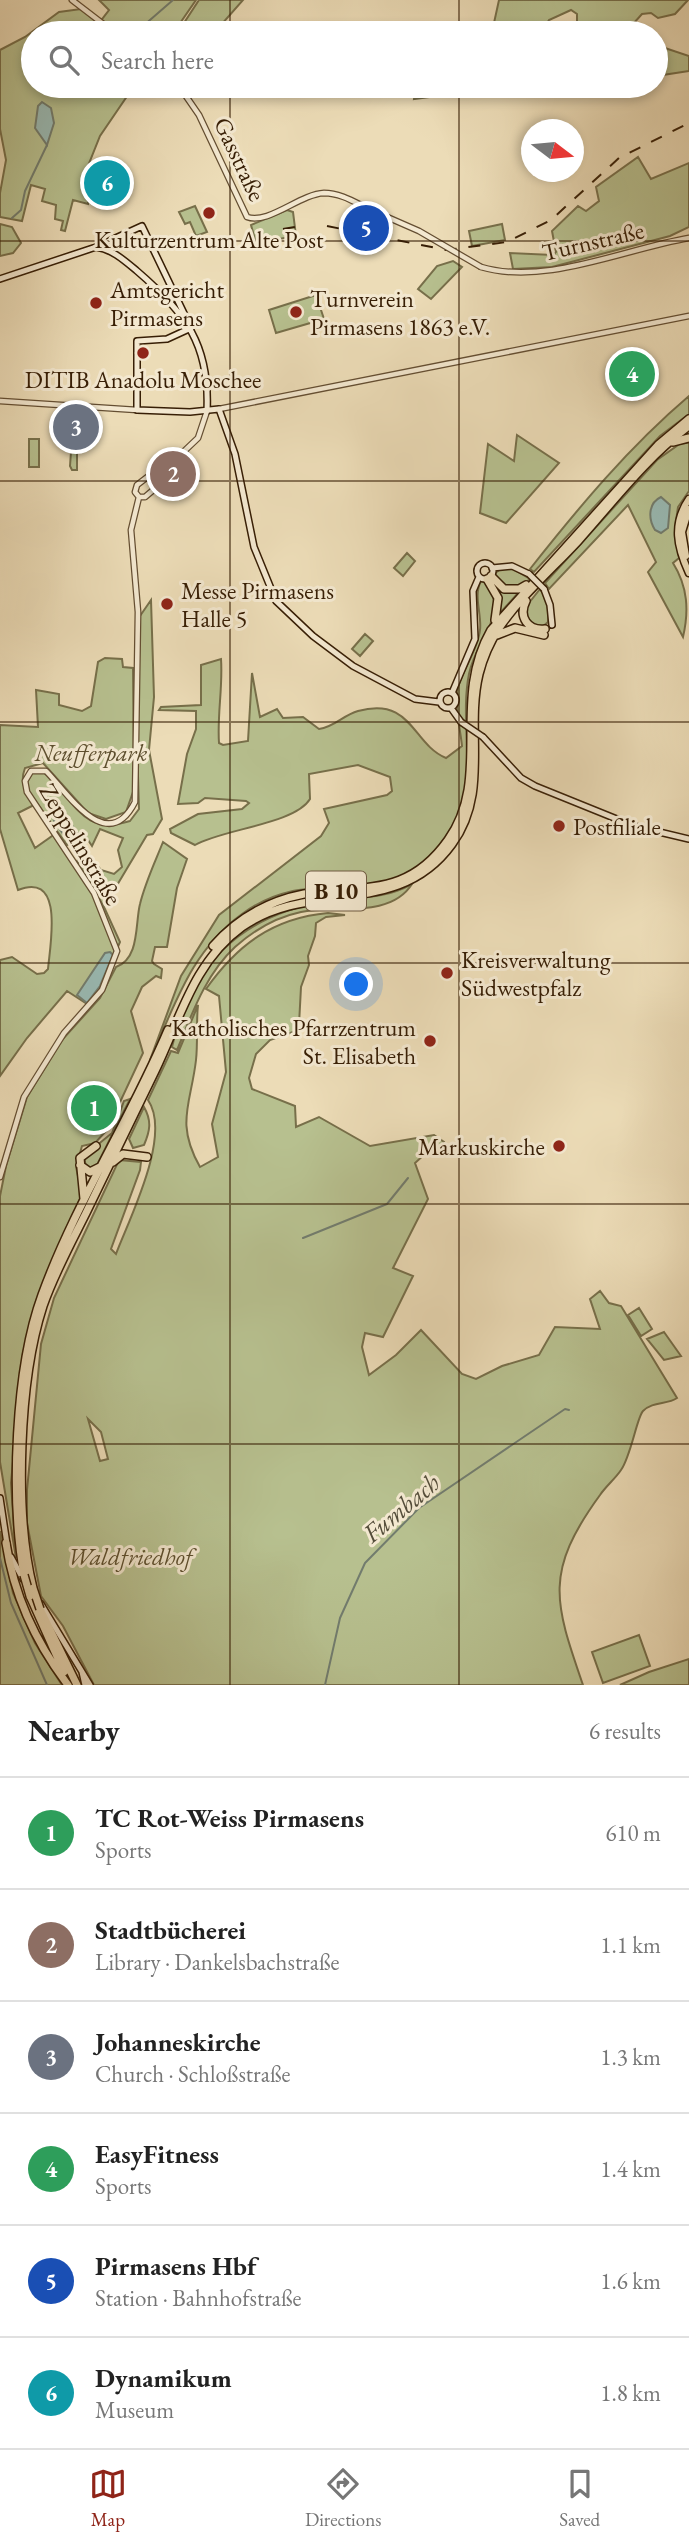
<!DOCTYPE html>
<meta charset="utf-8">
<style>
body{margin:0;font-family:"EB Garamond",serif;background:#f6f6f6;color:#222}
.compass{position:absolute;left:521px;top:119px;width:63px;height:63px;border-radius:50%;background:#fff;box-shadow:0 4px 10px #0003;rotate:106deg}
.you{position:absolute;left:357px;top:985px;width:24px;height:24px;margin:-18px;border:5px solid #fff;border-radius:50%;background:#1a73e8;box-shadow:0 0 0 10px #1a73e833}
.badge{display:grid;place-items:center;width:46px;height:46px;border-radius:50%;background:#8f2418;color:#fff;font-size:23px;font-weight:700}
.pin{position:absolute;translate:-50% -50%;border:4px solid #fff;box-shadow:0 2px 7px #0006}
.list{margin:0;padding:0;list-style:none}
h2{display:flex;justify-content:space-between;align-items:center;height:91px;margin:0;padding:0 28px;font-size:30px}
h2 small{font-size:23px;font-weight:400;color:#767676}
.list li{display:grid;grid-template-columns:46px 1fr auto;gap:21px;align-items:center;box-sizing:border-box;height:112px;padding:0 28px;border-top:2px solid #e0e0e0}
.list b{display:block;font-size:26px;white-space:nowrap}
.list p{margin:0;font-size:23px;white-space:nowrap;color:#767676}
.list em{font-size:23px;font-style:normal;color:#767676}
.icon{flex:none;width:38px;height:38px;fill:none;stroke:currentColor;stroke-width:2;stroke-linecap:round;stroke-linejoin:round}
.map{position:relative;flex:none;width:689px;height:1685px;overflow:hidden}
.search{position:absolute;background:#fff;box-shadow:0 4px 10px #0003;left:21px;right:21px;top:21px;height:77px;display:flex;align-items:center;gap:18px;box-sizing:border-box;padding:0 24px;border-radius:38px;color:#767676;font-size:26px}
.sheet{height:763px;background:#fff}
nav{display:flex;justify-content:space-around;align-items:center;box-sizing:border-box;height:98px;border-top:2px solid #e0e0e0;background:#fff;font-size:19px;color:#767676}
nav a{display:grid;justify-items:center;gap:4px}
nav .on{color:#8f2418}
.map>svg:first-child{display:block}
.green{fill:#b7c08f;stroke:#776f4a;stroke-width:2;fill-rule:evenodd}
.water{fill:#99bab4;stroke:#727c6e;stroke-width:2}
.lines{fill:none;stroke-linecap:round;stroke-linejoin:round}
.stream{stroke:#727c6e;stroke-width:2}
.tertiary-casing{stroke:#644e32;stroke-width:7}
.secondary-casing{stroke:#371e05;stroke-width:8}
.primary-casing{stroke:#371e05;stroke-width:9}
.trunk-casing{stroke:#371e05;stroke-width:10}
.tertiary{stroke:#f3e8d0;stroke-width:4.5}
.secondary{stroke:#f3e8d0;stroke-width:5}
.primary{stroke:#ecdcb7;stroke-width:6}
.trunk{stroke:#ecdcb7;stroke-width:7}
.rail{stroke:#371e05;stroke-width:2;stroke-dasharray:12 12;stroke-linecap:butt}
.tertiary-bridge-casing{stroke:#644e32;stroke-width:7;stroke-linecap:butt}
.secondary-bridge-casing{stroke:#371e05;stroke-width:8;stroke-linecap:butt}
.trunk-bridge-casing{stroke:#371e05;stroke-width:10;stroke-linecap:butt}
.tertiary-bridge{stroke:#f3e8d0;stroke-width:4.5}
.secondary-bridge{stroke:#f3e8d0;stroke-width:5}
.trunk-bridge{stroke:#ecdcb7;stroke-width:7}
.grid{fill:none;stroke:#371e05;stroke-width:2;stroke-opacity:0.55}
.poi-dot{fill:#8f2418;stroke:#f3e8d0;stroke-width:2.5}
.labels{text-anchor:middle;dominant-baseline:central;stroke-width:6;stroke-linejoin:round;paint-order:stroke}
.shield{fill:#f3e8d0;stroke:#6f5b42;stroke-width:2}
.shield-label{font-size:23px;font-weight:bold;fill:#371e05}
.street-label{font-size:24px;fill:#371e05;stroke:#f3e8d0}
.poi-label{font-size:24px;fill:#371e05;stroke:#f3e8d0;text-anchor:start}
.park-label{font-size:24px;font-style:italic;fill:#5d4f2e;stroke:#f3e8d0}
.water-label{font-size:26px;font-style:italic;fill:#544d3a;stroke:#f3e8d0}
</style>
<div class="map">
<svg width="689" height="1685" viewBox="0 0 689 1685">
<rect width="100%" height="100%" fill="#ecdcb7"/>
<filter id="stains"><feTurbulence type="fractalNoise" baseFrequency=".00286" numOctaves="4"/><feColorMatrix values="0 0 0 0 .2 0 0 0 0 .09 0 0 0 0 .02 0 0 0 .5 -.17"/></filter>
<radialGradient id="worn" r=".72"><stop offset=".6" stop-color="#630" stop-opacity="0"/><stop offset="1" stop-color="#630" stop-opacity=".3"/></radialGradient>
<path class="green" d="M99 0H196L176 29 168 33H33V86H134L100 136 88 166V204L73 200 65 231 61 230 63 221 55 219 56 205 42 201 45 189 31 185 22 221 0 217V193L6 160 0 129V50L25 37 59 12 81 9 99 23 109 10Z
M199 0H243L214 33H173L180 29Z
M499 0H688L675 14 658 18 651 13 642 14 625 33H577V14L571 10 549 20 541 33H478L494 23Z
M656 45 689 56V71L656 76Z
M416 86H480L460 93 414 99Z
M638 157 651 179 689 163V227L670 236 552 267 513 269 510 253 553 255 556 252 552 231 578 206 586 211 599 201 596 187Z
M195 206 207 232 196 236 190 222 185 224 179 212Z
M287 210 293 212 296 236 256 243 251 225Z
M0 224 12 227 21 243 13 253 0 256Z
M502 224 505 240 472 246 469 231Z
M453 261 462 267 431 299 418 289 437 266Z
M316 295 324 319 276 333 269 310Z
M689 396V414L660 436 534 572 530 569C579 507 629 447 689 396Z
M517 435 559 463 506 523 480 513 488 444 514 461Z
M72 438 77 439V470H72L70 466Z
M29 439H39V467H29Z
M689 442V491L678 507 675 528 679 558 673 563C688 587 689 611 683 637L648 572 656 562 628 505 549 589 545 583 657 460 681 443Z
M407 553 415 561 403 576 394 568Z
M510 567 530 579 521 586 506 587 494 574 502 568Z
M481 581 486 582C510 616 476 638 469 674 460 719 475 767 460 811 448 845 412 880 375 885 324 891 289 880 242 914 191 951 175 1005 150 1060L181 976 219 915 321 836 329 823 324 809 387 795 392 791 390 777 358 765 309 774 310 799C295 824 223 829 195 845L171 833 170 829 198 814 242 809 249 803 246 801 205 798 198 803 178 804 187 754 196 729V711L159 710 161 707 201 705V665L221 659C223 687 217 715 219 743L223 745 248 741 252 673 260 717 277 709 283 718 303 717 319 729C335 727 343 715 358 711 412 696 412 744 446 758L462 746C460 727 455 709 457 692 459 675 478 651 480 630 482 614 473 596 481 581Z
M495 586 501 590 519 592 500 613 499 592Z
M540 589C548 599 549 609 548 622L541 628 529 622 525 608Z
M151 600 154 697 149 750 162 819 153 834 147 835 104 907 120 942 101 986 87 1004 67 991 27 1038 0 1076V960L12 957 37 974 44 973 48 969C50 945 65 871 18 890L0 829V725L38 727 36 690 59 694V705L82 711 91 706 98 662 105 658 122 659 123 667 133 668 134 789 126 812 106 819 88 813 43 763 25 768C19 784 26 791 34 805L18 813 35 848 55 834 101 908 104 907 77 861 85 850 101 870 114 874 122 867 118 850 123 838 100 829 92 846 86 837 67 845 29 792 27 782 33 772H43C75 796 78 837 130 821L139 809 137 743 140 616Z
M365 634 373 641 360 656 352 649Z
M163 842 187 859 177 888 167 947H155L152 961 154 964 162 969 161 978 156 976 142 987 131 1011 143 1053 107 1130 95 1143 82 1146 76 1167 82 1194 37 1299 23 1353 11 1483 16 1558 0 1462V1196L6 1166 27 1097 62 1040 100 998 116 967C140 959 135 923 140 904 145 883 155 862 163 842Z
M412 884C390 919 335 905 301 912 277 917 253 931 235 947 205 975 192 1014 177 1050L172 1047C190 966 241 915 324 902 355 897 383 900 412 884Z
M328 913 345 915 326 917 316 923 315 936 308 956 309 965 301 987 299 1025 293 1032 270 1040 256 1054 249 1078 252 1089 295 1106 296 1127 319 1117 370 1146 434 1135 444 1142 441 1154 426 1153 415 1163 428 1199 393 1268 413 1276 383 1337 365 1333 362 1347 369 1375 396 1355 421 1330 462 1374 476 1379 502 1366 539 1355 555 1327 600 1329 590 1299 600 1291 609 1303 621 1306 677 1398C667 1405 653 1401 643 1411 637 1417 631 1456 621 1470 615 1479 606 1486 600 1495 544 1572 554 1601 583 1685H94L63 1626 41 1596 27 1523V1490L41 1344 54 1298 119 1160 141 1162 140 1170 111 1249 116 1254C130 1217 172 1135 148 1100L171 1051 178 1053 198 1005C196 1023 198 1042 196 1060 191 1104 175 1123 200 1167L218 1157 212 1124 226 1072 219 996 206 989C237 945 273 918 328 913ZM88 1419 101 1432 108 1459 100 1461Z
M130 1099 97 1165 92 1169 86 1168 84 1156 112 1133 124 1101Z
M144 1107C152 1121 150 1131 144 1145L133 1148 129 1139Z
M639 1308 652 1329 641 1336 628 1315Z
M664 1332 681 1356 664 1360 647 1339Z
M0 1531 13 1593 35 1643 62 1685H0Z
M639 1635 650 1666 603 1683 592 1652Z
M689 1659V1685H620L649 1672Z"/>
<path class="water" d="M42 102 51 108 54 123 47 145 35 128 38 106Z
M661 497 670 505 668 528 661 533 655 530C648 519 648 503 661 497Z
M52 799 80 836 70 843 55 823 48 802Z
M110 952 113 955 100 986 87 1003 77 995 105 953Z"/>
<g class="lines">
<path class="stream" d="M135 33 173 0
M12 218 21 210 25 191 47 145
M303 1238 387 1204 408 1178
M0 1558 11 1603 47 1685
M325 1685 340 1618 365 1563 419 1508 565 1409 569 1410"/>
<g class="tertiary-casing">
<path id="tertiary" d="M72 0 115 33
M179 86 199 115 247 217C268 225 300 194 324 193 341 193 356 203 371 210
M481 267C545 286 624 249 689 238
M0 401 137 410
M219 409 689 316
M157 477 198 438 207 411
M139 497 135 492 137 485 150 475 157 477
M139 497H145L158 486 157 477
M0 1177 24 1097 64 1033 102 990 117 951 94 893 27 792 25 781 31 771H46C67 792 107 857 135 802L138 612 131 530 139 497"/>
</g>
<g class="secondary-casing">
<path id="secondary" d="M96 247C112 249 125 261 137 271 186 313 210 345 207 411
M0 279 96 247 142 226 191 328
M191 328 167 339 137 341V410L190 412 219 409 235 454 254 547 276 601 313 636 353 666 415 699 439 702
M477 571a8 8 0 1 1 16 0a8 8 0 1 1-16 0Z
M492 568 512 566 529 574
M544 589 550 605 552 625
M440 700a8 8 0 1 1 16 0a8 8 0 1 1-16 0Z
M452 693 475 639 473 591 479 577
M451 708 461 722
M483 737 521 778 535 786 634 826 689 839
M0 1498 7 1544
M11 1557 23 1579
M41 1604 90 1685
M82 1672 85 1685"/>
</g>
<g class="primary-casing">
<path id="primary" d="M689 499C672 524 677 547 689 573
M686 556 682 532 689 509"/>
</g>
<g class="trunk-casing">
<path id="trunk" d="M673 442 689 438
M491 576 504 589H519L526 585
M487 579 498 598 495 620
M526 601C518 617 528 631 545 629
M497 635 515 628 544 635
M213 946C237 919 268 901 304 894 363 884 407 898 448 840 493 777 450 702 491 630L658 445 689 419
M113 1162 123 1154 147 1157
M80 1165 90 1172 102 1166
M84 1199 80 1158 96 1146
M6 1543C14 1596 36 1643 68 1685
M24 1575C10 1497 15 1369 42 1295 75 1204 130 1120 168 1030
M33 1588C14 1512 19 1380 43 1306 54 1274 71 1243 86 1213 108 1167 131 1121 153 1075 179 1023 192 963 242 927 310 879 398 919 452 844 490 792 465 732 479 674 483 658 490 642 499 628 521 596 552 569 578 541 613 502 647 457 689 426
M30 1596 64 1672
M40 1609 77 1685"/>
</g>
<use href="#tertiary" class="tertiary"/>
<use href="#secondary" class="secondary"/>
<use href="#primary" class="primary"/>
<use href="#trunk" class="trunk"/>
<path class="rail" d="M327 226 446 250 507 242 551 220 619 158 689 123
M283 229 295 227"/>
<g class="tertiary-bridge-casing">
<path id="tertiary-bridge" d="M371 210 419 231 481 267"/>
</g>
<g class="secondary-bridge-casing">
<path id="secondary-bridge" d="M529 574 544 589
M461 722 483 737"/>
</g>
<g class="trunk-bridge-casing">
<path id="trunk-bridge" d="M24 1575 30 1596
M33 1588 40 1609"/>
</g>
<use href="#tertiary-bridge" class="tertiary-bridge"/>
<use href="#secondary-bridge" class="secondary-bridge"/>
<use href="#trunk-bridge" class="trunk-bridge"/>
</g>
<path class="grid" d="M230 0V33M459 0V33M230 86V1685M459 86V1685M0 241H689M0 481H689M0 722H689M0 963H689M0 1204H689M0 1444H689"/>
<g class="poi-dot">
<circle cx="209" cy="213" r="7"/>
<circle cx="96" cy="303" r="7"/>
<circle cx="296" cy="312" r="7"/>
<circle cx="143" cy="353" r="7"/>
<circle cx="167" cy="604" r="7"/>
<circle cx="559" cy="826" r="7"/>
<circle cx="447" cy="973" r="7"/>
<circle cx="430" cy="1041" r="7"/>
<circle cx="559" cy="1146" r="7"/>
</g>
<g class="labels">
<rect class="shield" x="306" y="871.5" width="60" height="39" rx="5"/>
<g class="shield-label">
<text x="336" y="891">B 10</text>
</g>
<g class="street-label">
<text transform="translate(240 159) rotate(65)">Gasstraße</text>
<text transform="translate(593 241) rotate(-13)">Turnstraße</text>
<text transform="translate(81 844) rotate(59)">Zeppelinstraße</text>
</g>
<g class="poi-label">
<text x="209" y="239" text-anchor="middle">Kulturzentrum Alte Post</text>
<text x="110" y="289">Amtsgericht<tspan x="110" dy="28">Pirmasens</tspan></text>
<text x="310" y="298">Turnverein<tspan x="310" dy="28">Pirmasens 1863 e.V.</tspan></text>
<text x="143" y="379" text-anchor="middle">DITIB Anadolu Moschee</text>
<text x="181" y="590">Messe Pirmasens<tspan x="181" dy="28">Halle 5</tspan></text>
<text x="573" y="826">Postfiliale</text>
<text x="461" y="959">Kreisverwaltung<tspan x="461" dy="28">Südwestpfalz</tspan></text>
<text x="416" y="1027" text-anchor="end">Katholisches Pfarrzentrum<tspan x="416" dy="28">St. Elisabeth</tspan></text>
<text x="545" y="1146" text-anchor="end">Markuskirche</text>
</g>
<g class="park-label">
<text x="91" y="752">Neufferpark</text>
<text x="130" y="1556">Waldfriedhof</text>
</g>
<g class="water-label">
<text transform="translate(401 1508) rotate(-40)">Fumbach</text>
</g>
</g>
<rect width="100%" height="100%" filter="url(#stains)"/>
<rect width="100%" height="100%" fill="url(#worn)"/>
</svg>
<svg class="compass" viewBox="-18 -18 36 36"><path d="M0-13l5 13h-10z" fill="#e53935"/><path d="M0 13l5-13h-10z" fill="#767676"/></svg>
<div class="you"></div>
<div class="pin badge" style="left:94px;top:1108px;background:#2e9e5b">1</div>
<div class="pin badge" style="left:173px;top:474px;background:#8d6e63">2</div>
<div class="pin badge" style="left:76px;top:427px;background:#6b7280">3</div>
<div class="pin badge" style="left:632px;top:374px;background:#2e9e5b">4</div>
<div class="pin badge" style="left:366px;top:228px;background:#1a4fb4">5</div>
<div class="pin badge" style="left:107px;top:183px;background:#0f9aa8">6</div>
<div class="search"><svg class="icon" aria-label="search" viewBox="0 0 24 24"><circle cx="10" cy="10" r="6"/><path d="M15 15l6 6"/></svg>Search here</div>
</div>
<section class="sheet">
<h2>Nearby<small>6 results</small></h2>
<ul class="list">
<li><span class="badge" style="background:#2e9e5b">1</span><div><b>TC Rot-Weiss Pirmasens</b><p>Sports</p></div><em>610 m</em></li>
<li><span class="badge" style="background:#8d6e63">2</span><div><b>Stadtbücherei</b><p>Library · Dankelsbachstraße</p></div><em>1.1 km</em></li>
<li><span class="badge" style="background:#6b7280">3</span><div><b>Johanneskirche</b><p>Church · Schloßstraße</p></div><em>1.3 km</em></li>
<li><span class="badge" style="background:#2e9e5b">4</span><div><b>EasyFitness</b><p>Sports</p></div><em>1.4 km</em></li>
<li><span class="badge" style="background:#1a4fb4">5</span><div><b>Pirmasens Hbf</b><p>Station · Bahnhofstraße</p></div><em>1.6 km</em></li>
<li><span class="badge" style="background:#0f9aa8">6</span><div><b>Dynamikum</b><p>Museum</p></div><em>1.8 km</em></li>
</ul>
</section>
<nav>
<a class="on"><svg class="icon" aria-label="map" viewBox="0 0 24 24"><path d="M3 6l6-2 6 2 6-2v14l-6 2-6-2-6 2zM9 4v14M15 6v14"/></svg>Map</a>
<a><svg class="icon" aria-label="directions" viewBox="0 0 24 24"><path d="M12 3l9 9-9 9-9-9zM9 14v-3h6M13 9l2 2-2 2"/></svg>Directions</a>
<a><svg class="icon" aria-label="saved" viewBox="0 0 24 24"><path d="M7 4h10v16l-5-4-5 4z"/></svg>Saved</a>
</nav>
